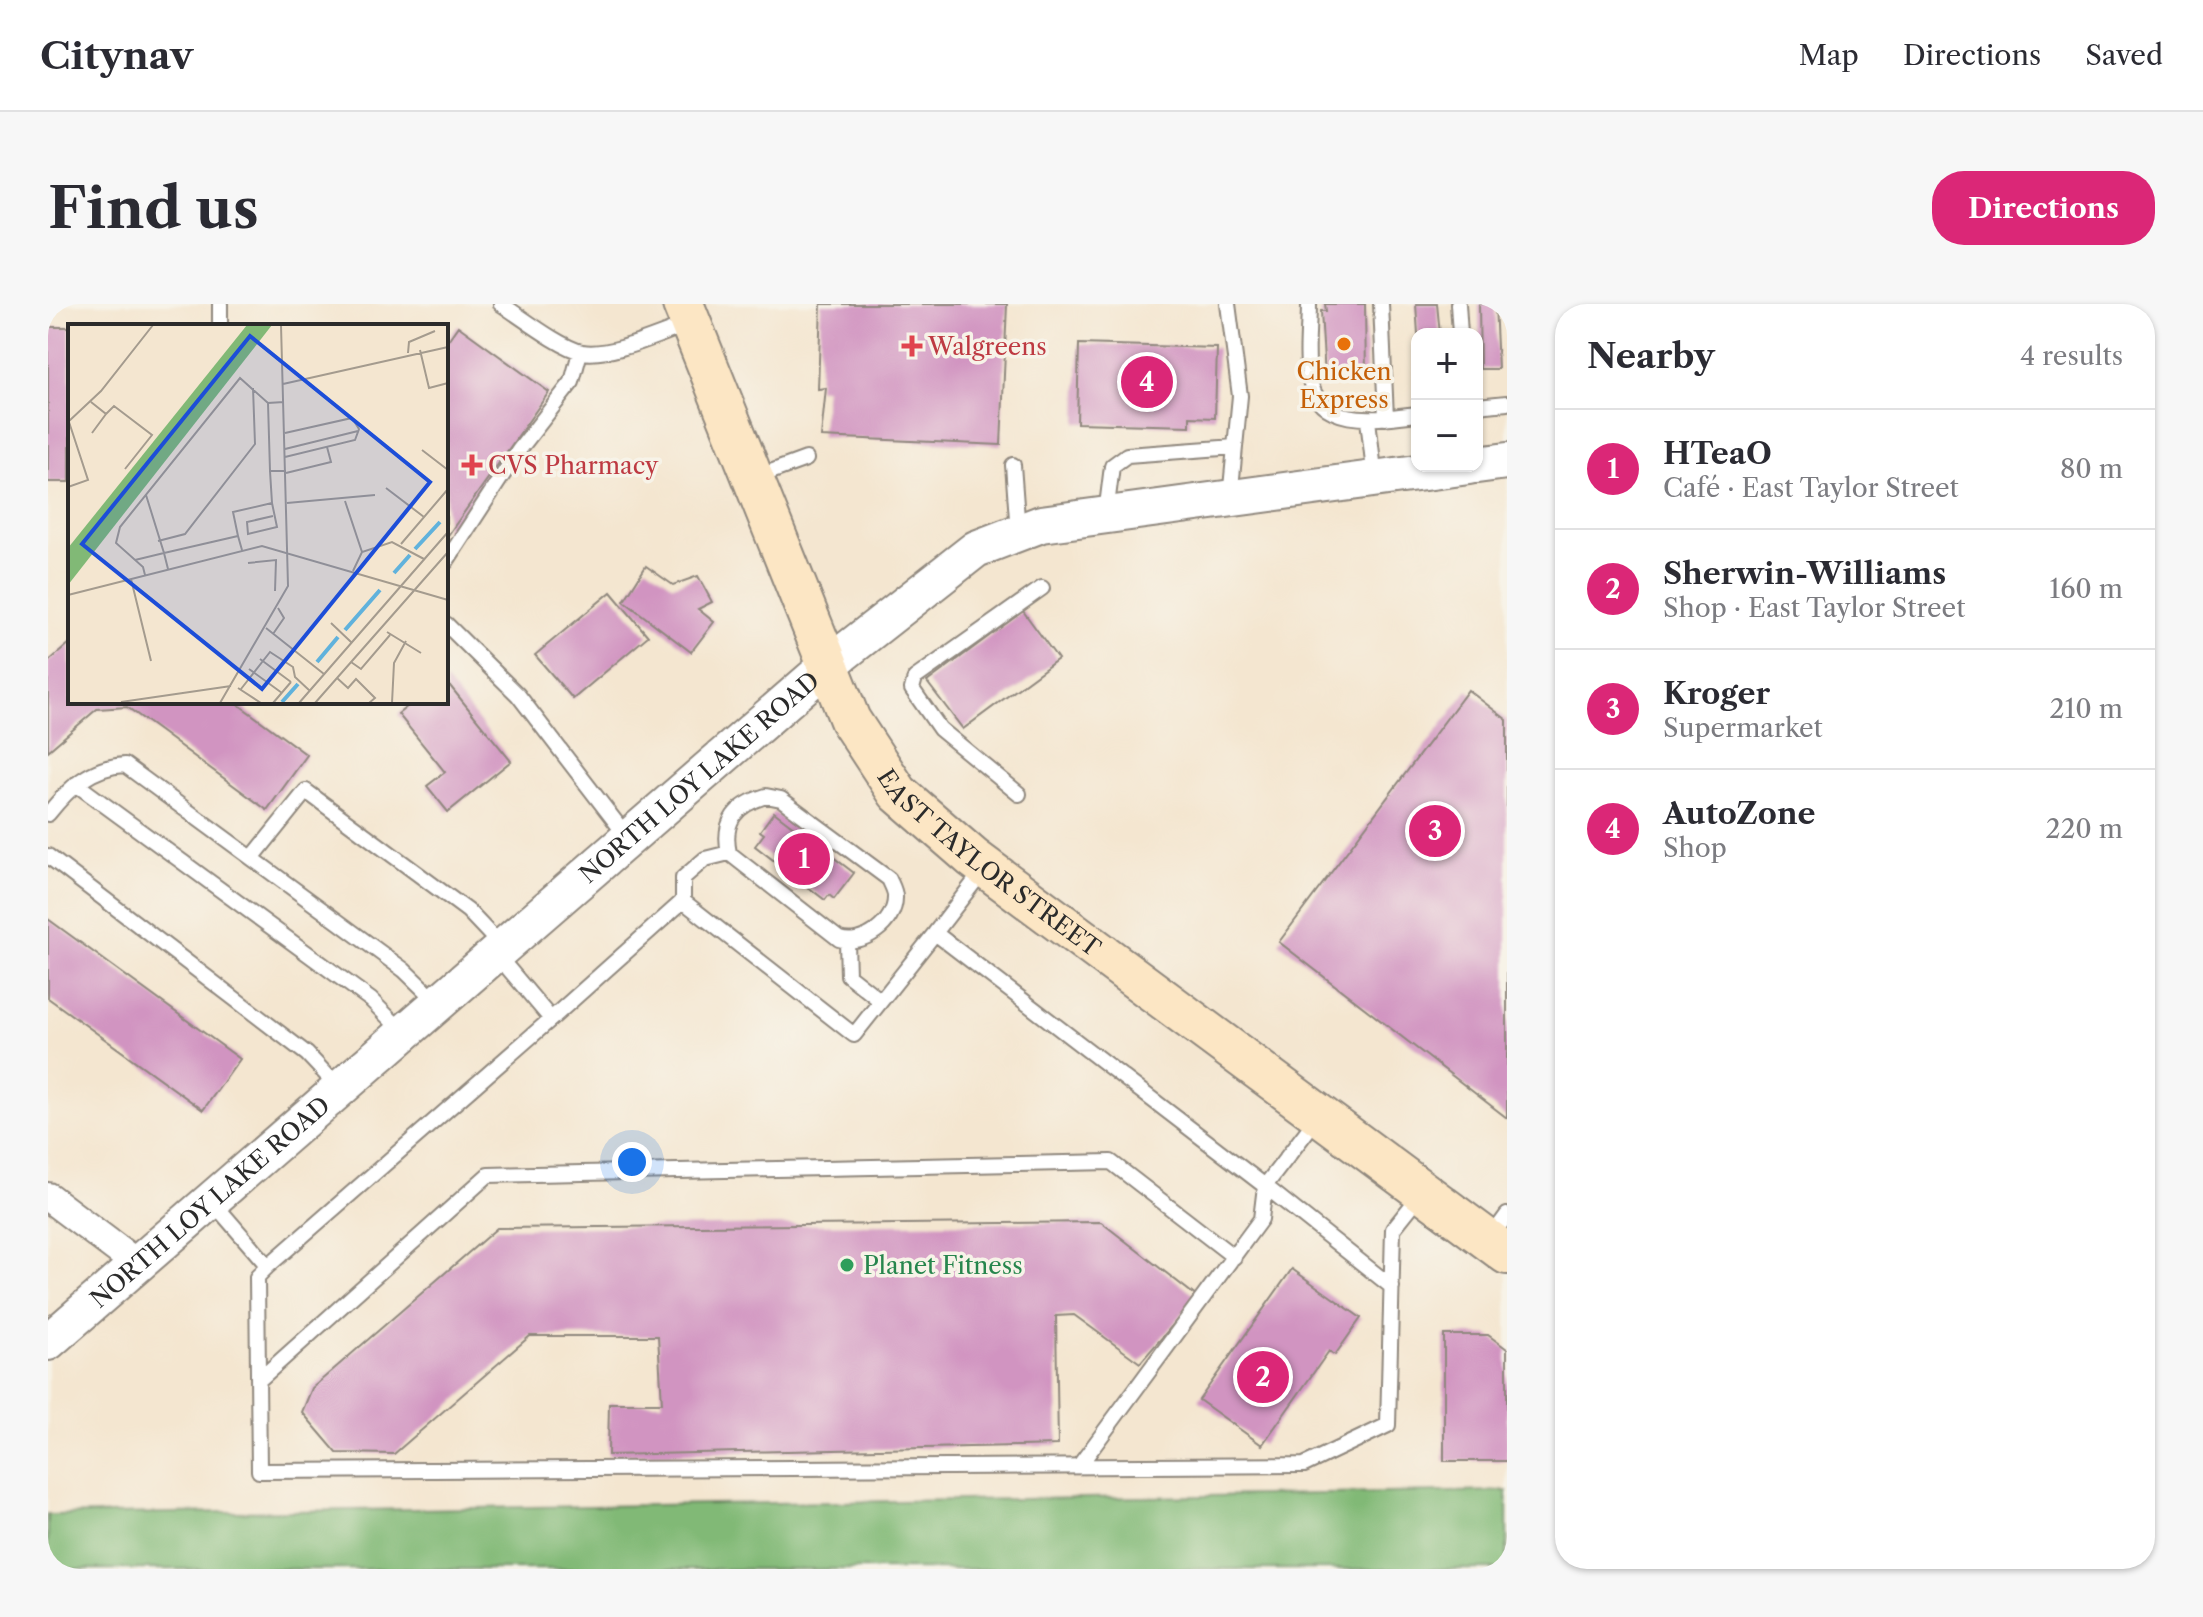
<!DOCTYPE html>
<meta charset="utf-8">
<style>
body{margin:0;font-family:"Libre Caslon Text",serif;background:#f7f7f7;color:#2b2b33}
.controls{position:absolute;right:24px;top:24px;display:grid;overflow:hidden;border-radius:16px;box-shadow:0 2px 6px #0004}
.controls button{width:72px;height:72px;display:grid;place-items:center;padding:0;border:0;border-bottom:2px solid #e1e1e2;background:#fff;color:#2b2b33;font:40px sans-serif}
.you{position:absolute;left:584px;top:858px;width:28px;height:28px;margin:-20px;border:6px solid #fff;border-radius:50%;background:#1a73e8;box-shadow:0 0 0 12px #1a73e833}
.badge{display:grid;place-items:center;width:52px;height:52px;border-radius:50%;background:#db2777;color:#fff;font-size:26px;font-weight:700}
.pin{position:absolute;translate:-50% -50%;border:4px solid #fff;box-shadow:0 2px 8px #0006}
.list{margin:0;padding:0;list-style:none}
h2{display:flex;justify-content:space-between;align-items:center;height:104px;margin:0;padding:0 32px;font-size:34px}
h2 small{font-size:26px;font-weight:400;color:#7c7c81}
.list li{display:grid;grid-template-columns:52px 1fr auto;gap:24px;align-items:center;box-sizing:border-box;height:120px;padding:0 32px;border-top:2px solid #e1e1e2}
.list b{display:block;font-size:30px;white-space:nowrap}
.list p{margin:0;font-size:26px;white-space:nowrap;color:#7c7c81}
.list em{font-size:26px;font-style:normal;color:#7c7c81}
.map{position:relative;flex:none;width:1459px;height:1265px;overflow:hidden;border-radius:32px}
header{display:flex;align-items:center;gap:48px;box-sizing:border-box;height:112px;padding:0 40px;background:#fff;border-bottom:2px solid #e1e1e2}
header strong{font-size:38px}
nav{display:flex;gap:44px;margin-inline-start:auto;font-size:28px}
.intro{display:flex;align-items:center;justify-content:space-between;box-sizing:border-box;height:192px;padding:0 48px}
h1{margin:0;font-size:56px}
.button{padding:20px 36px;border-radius:32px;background:#db2777;color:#fff;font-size:28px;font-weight:700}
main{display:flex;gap:48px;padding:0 48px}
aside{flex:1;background:#fff;border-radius:32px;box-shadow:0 2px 6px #0004}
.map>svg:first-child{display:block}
.forest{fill:#81b976;stroke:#567250;stroke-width:2}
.building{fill:#d194c1}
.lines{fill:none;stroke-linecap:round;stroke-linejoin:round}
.service-casing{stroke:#90887e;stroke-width:18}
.minor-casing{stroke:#90887e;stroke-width:32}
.tertiary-casing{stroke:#90887e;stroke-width:40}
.secondary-casing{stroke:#90887e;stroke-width:44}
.service{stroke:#fff;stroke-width:14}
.minor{stroke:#fff;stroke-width:28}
.tertiary{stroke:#fff;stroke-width:36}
.secondary{stroke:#fce6c4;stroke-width:40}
.food-dot{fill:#e8710a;stroke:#f7f3e8;stroke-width:3}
.health-dot{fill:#e0444e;stroke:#f7f3e8;stroke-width:3}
.leisure-dot{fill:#2e9e5b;stroke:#f7f3e8;stroke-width:3}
.labels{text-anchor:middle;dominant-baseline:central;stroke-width:7;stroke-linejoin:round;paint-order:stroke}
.health-label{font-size:24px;fill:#be3a42;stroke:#f7f3e8;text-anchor:start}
.food-label{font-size:24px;fill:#c56008;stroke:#f7f3e8}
.street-label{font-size:24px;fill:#2b2b2b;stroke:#f7f3e8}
.leisure-label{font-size:24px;fill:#27864d;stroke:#f7f3e8;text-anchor:start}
.inset-river{fill:none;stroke:#60b2dc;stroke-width:4}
.inset-road{fill:none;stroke:#a49b8e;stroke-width:2}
.view{fill:#1d4ed8;fill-opacity:0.15;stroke:#1d4ed8;stroke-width:4}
.inset-edge{fill:none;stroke:#2b2b2b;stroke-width:4}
</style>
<header>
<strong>Citynav</strong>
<nav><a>Map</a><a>Directions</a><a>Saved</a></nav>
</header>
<div class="intro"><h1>Find us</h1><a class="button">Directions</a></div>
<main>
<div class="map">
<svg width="1459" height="1265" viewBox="0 0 1459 1265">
<rect width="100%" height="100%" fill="#f7f3e8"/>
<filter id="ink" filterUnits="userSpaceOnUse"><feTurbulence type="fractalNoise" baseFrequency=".0125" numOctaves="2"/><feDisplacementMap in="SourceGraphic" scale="16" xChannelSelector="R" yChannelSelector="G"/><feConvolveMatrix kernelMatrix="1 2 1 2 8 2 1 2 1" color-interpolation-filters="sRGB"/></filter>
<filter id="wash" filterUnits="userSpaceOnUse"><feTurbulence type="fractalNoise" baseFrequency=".006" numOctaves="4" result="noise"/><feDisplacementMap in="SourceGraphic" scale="32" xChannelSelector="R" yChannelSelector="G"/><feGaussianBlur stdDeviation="1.8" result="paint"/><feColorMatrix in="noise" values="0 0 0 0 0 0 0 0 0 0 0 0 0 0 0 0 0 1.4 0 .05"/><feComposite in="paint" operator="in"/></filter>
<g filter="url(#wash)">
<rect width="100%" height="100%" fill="#f4e6d0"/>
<path class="forest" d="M1459 1187V1265H0V1211Z"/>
<g id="blocks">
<path class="building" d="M773 0H959L953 141 773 133 778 84 770 85Z
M1277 0H1317L1318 73H1277L1273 7H1278Z
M1368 0H1389L1392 30H1370Z
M1431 0H1447L1450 65H1432Z
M410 22 501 88 398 234V39Z
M0 23H22V178H0Z
M1031 40 1169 44 1167 114 1142 113V122L1029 119Z
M598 262 625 281 650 272 664 298 650 305 666 318 643 348 576 297Z
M563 288 600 332 525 395 487 351Z
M975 307 1010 355 915 425 879 378Z
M22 339V398H187L259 451 219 506 79 403 49 405 0 447V358Z
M398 377 463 457 400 508 379 482 397 468 350 410 365 398H398Z
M1420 386 1459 416V814L1231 638Z
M726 508 806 569 786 595 781 591 777 596 707 542 716 530 712 527Z
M0 615 192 755 155 806 0 694Z
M1053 918 1149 993 1092 1059 1026 1011 1008 1012 1010 1141 560 1151 561 1099H614L610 1032H482L346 1150 289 1149 254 1108 264 1084 449 924Z
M1244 965 1313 1014 1287 1051 1281 1047 1214 1141 1151 1096Z
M1396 1031H1440L1459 1045V1157H1396Z"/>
</g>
</g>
<g filter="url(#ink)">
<use href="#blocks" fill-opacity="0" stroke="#90887e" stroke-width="2"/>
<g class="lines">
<g class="service-casing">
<path id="service" d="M172 0V22
M453 0C472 12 513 44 534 48 565 53 613 29 642 20
M1180 0 1192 92 1182 194
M1261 0C1261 24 1257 52 1262 76 1271 126 1334 114 1369 110
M1333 0 1338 114
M1410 0 1412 30
M1429 102 1459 99
M1320 116 1327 175
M965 161 970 228
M706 174 758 155
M1058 210 1064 162 1079 151 1187 143
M398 258 471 146 524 78 532 48
M398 320 470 391 580 534
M28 480 323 696 356 729
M971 490 892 425 864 385 867 374 994 284
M718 492 733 495 841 575C843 580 848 588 847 594 847 619 815 643 791 635L681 549C674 517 688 501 718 492Z
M0 510C21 484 42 463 77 461L356 666 389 698
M0 552 259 750 291 784
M204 554 258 487 420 607 454 643
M937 564 887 629 1217 882 1269 814
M635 597V574L657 555 681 549
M799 638 800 671 833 697
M449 651 503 715 635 597 806 731 887 629
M1217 882 1344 983
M163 896 220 962 503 715
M1443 933 1459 911
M220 962 209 973 211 1167 1256 1161 1340 1121 1345 925 1373 890
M211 1076 440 871 1063 858 1186 953
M1031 1162 1213 915 1217 882"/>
</g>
<g class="minor-casing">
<path id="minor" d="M0 893 89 960"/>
</g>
<g class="tertiary-casing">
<g id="tertiary">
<path d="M1429 161 1459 157"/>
<path id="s1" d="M0 1038 779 362 928 245 993 220 1421 162"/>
</g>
</g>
<g class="secondary-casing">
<g id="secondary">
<path id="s2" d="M635 0 802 416 850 489 925 554 1459 950"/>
</g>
</g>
<use href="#service" class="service"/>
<use href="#minor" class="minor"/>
<use href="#tertiary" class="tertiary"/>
<use href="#secondary" class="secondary"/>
</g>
</g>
<circle class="food-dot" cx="1296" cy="40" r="8"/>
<g class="health-dot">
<path d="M860 30h8v8h8v8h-8v8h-8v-8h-8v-8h8z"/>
<path d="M420 149h8v8h8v8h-8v8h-8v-8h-8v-8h8z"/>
</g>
<circle class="leisure-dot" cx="799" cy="961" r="8"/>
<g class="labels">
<g class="health-label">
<text x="880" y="42">Walgreens</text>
<text x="440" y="161">CVS Pharmacy</text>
</g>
<g class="food-label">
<text x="1296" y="67">Chicken<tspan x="1296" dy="28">Express</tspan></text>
</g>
<g class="street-label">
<text stroke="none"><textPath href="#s1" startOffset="862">NORTH LOY LAKE ROAD</textPath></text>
<text stroke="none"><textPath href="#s2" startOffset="650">EAST TAYLOR STREET</textPath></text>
<text stroke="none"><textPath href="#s1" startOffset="214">NORTH LOY LAKE ROAD</textPath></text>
</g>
<g class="leisure-label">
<text x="815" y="961">Planet Fitness</text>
</g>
</g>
<g transform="translate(20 20)">
<rect width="380" height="380" fill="#f4e6d0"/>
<path d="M179 1H204L0 261V224Z" fill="#81b976"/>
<path class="inset-river" d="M347 225 372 198M326 249 342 231M277 306 312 266M249 338 270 313M214 378 230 360"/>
<path class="inset-road" d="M352 26 361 64 380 59M340 29 341 18 367 7M215 60 380 23M23 78 38 90 24 109M38 90 46 82 84 111 57 145M0 98 33 67 85 1M217 109 284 94 291 105 287 116 217 133M217 125 290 107M354 126 380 146M202 147 200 79 216 78M218 149 263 138 259 123M0 163 20 156 1 98M318 164 356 193M277 177 294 228M204 179 209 203 180 210 179 198 205 192M219 179 307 171M170 212 165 188 204 179 202 147H218M90 217 117 210 187 120 185 64M333 220 380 165M67 236 96 229 78 171M180 239 208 236 207 267M100 245 96 229 170 212 174 226M285 247 294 228 324 218 356 235M77 251 75 243 48 219 52 203 172 54 200 79M63 255 83 337M0 271 194 222 380 276M263 299 283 318M198 304 256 350M319 308 353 329M205 310 216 294 210 284M192 335 223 358M283 338 293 345 322 311M181 345 214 369M269 354 280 364 288 355 307 374 301 379M170 364 193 379M173 365 202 328 225 343 227 353 242 367M53 378 163 362M152 379 220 262 213 1M205 379 223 358M231 379 380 208M247 379 380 228M324 379 326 339 338 317"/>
<path class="view" d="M182 12 362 158 194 365 14 220Z"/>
<rect width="380" height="380" class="inset-edge"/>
</g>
</svg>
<div class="controls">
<button>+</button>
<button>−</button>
</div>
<div class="you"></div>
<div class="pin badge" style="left:756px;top:555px">1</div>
<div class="pin badge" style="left:1215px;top:1073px">2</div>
<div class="pin badge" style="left:1387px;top:527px">3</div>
<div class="pin badge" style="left:1099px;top:78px">4</div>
</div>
<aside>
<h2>Nearby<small>4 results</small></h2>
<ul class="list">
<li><span class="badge">1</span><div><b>HTeaO</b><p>Café · East Taylor Street</p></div><em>80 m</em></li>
<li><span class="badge">2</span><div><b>Sherwin-Williams</b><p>Shop · East Taylor Street</p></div><em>160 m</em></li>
<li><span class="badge">3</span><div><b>Kroger</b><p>Supermarket</p></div><em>210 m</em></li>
<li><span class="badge">4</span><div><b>AutoZone</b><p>Shop</p></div><em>220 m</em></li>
</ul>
</aside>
</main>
